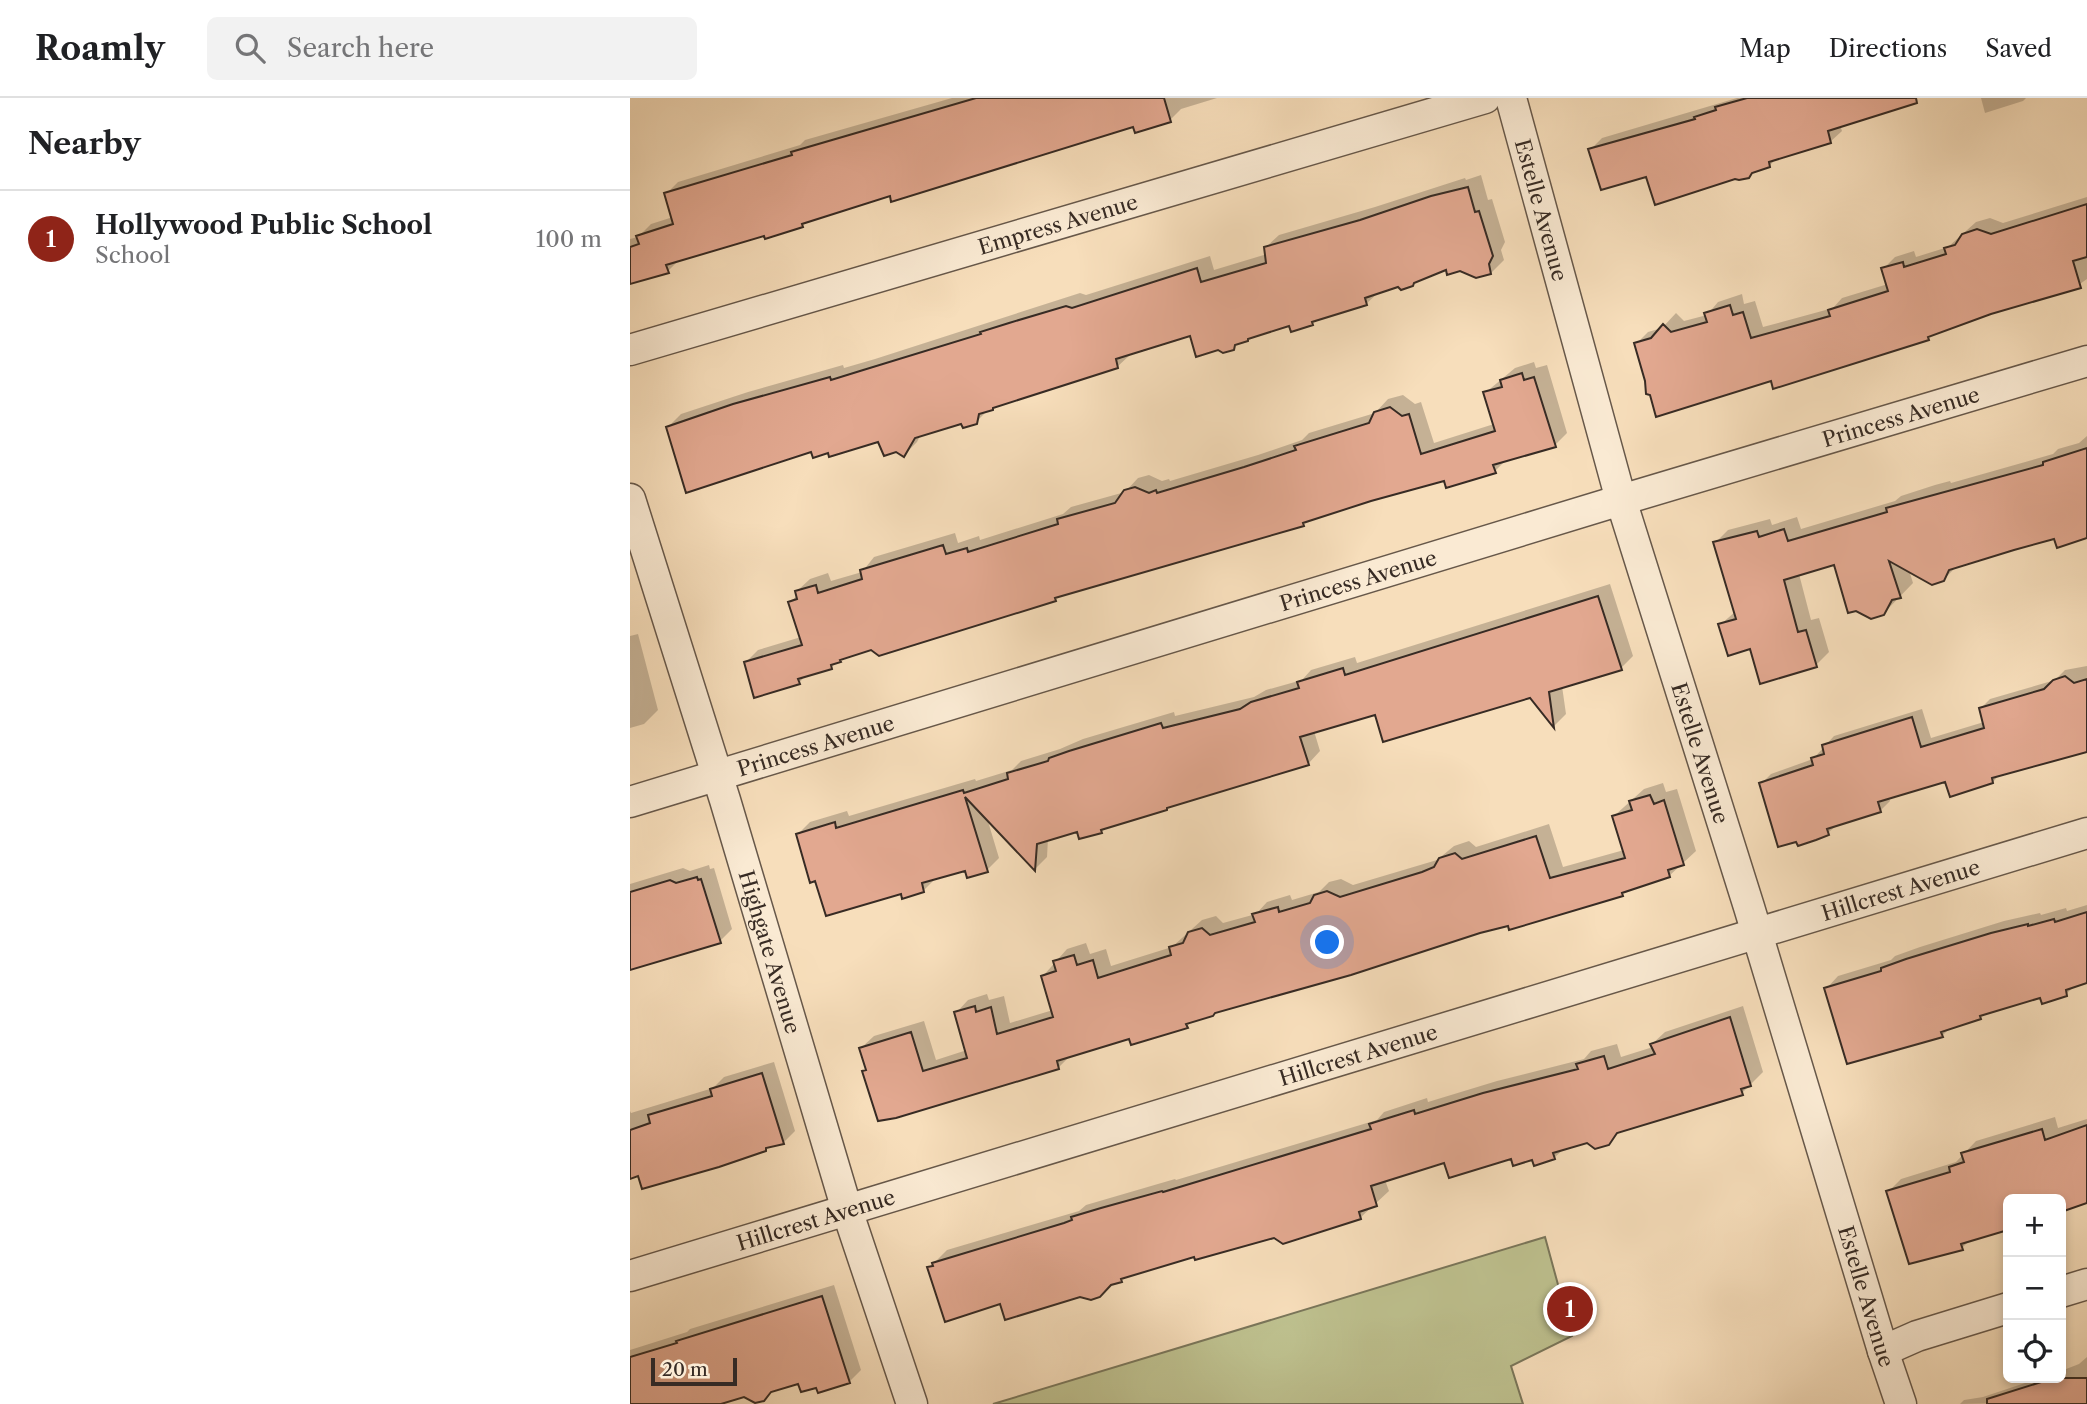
<!DOCTYPE html>
<meta charset="utf-8">
<style>
body{margin:0;font-family:"Libre Caslon Text",serif;background:#f2f2f2;color:#202124}
.controls{position:absolute;right:21px;bottom:21px;display:grid;overflow:hidden;border-radius:10px;box-shadow:0 4px 10px #0003}
.controls button{width:63px;height:63px;display:grid;place-items:center;padding:0;border:0;border-bottom:2px solid #e0e0e0;background:#fff;color:#202124;font:35px sans-serif}
.scale{position:absolute;left:21px;bottom:18px;width:86px;box-sizing:border-box;padding-left:7px;border:4px solid #372b24;border-top:0;font-size:19px;line-height:24px;white-space:nowrap;color:#372b24;-webkit-text-stroke:5px #faead3;paint-order:stroke}
.you{position:absolute;left:698px;top:845px;width:24px;height:24px;margin:-18px;border:5px solid #fff;border-radius:50%;background:#1a73e8;box-shadow:0 0 0 10px #1a73e833}
.badge{display:grid;place-items:center;width:46px;height:46px;border-radius:50%;background:#8f2418;color:#fff;font-size:23px;font-weight:700}
.pin{position:absolute;translate:-50% -50%;border:4px solid #fff;box-shadow:0 2px 7px #0006}
.list{margin:0;padding:0;list-style:none}
h2{display:flex;justify-content:space-between;align-items:center;height:91px;margin:0;padding:0 28px;font-size:30px}
h2 small{font-size:23px;font-weight:400;color:#757577}
.list li{display:grid;grid-template-columns:46px 1fr auto;gap:21px;align-items:center;box-sizing:border-box;height:98px;padding:0 28px;border-top:2px solid #e0e0e0}
.list b{display:block;font-size:26px;white-space:nowrap}
.list p{margin:0;font-size:23px;white-space:nowrap;color:#757577}
.list em{font-size:23px;font-style:normal;color:#757577}
.icon{flex:none;width:38px;height:38px;fill:none;stroke:currentColor;stroke-width:2;stroke-linecap:round;stroke-linejoin:round}
.map{position:relative;flex:none;width:1457px;height:1306px;overflow:hidden}
header{display:flex;align-items:center;gap:42px;box-sizing:border-box;height:98px;padding:0 35px;background:#fff;border-bottom:2px solid #e0e0e0}
header strong{font-size:33px}
nav{display:flex;gap:38px;margin-inline-start:auto;font-size:24px}
.search{width:490px;height:63px;background:#f2f2f2;display:flex;align-items:center;gap:18px;box-sizing:border-box;padding:0 24px;border-radius:10px;color:#757577;font-size:26px}
main{display:flex}
aside{flex:1;background:#fff}
.map>svg:first-child{display:block}
.green{fill:#bec18f;stroke:#7a765a;stroke-width:2}
.shadow{fill:#0003}
.building{fill:#e2a890;stroke:#372b24;stroke-width:2}
.lines{fill:none;stroke-linecap:round;stroke-linejoin:round}
.minor-casing{stroke:#67584a;stroke-width:33}
.minor{stroke:#faead3;stroke-width:30}
.labels{text-anchor:middle;dominant-baseline:central;stroke-width:5;stroke-linejoin:round;paint-order:stroke}
.street-label{font-size:21px;fill:#372b24;stroke:#faead3}
</style>
<header>
<strong>Roamly</strong>
<div class="search"><svg class="icon" aria-label="search" viewBox="0 0 24 24"><circle cx="10" cy="10" r="6"/><path d="M15 15l6 6"/></svg>Search here</div>
<nav><a>Map</a><a>Directions</a><a>Saved</a></nav>
</header>
<main>
<aside>
<h2>Nearby<small></small></h2>
<ul class="list">
<li><span class="badge">1</span><div><b>Hollywood Public School</b><p>School</p></div><em>100 m</em></li>
</ul>
</aside>
<div class="map">
<svg width="1457" height="1306" viewBox="0 0 1457 1306">
<rect width="100%" height="100%" fill="#f7debb"/>
<filter id="stains"><feTurbulence type="fractalNoise" baseFrequency=".00286" numOctaves="4"/><feColorMatrix values="0 0 0 0 .2 0 0 0 0 .09 0 0 0 0 .02 0 0 0 .5 -.17"/></filter>
<radialGradient id="worn" r=".72"><stop offset=".6" stop-color="#630" stop-opacity="0"/><stop offset="1" stop-color="#630" stop-opacity=".3"/></radialGradient>
<path class="green" d="M915 1139 942 1238 881 1268 893 1306H363Z"/>
<path class="shadow" d="M322 0H587L551 11 540 22 504 27 261 96 178 122 172 128 135 136 50 161 38 173 0 184V141L8 139 21 126 43 119 36 96 48 84 170 47 175 42Z
M1107 0H1268L1210 27 1212 33 1200 44 1148 59 1139 68 1017 76 960 52 972 40Z
M1351 0H1396L1393 3 1355 15Z
M851 77 858 102 862 101 875 144 871 152 874 162 861 175 817 170 749 194 736 206 687 221 682 226H661L609 244 603 250 561 236 501 256 487 269 359 311 346 324H331L291 336 287 344 274 357 249 342 199 353 38 329 51 316 118 294 213 267 214 270 245 261 450 195 456 197 580 158 584 172 637 156 635 150 649 137 745 109 835 80 836 82Z
M1457 99V181L1444 190 1361 215 1303 235 1298 240 1142 281 1006 246 1018 234 1032 230 1046 215 1054 223 1077 217 1088 204 1112 196 1114 206 1125 203 1133 229 1203 210 1212 200 1258 186 1253 171 1265 159 1284 153 1286 159 1318 149 1346 124 1360 120 1373 125Z
M904 264 906 270 917 267 937 335 925 347 876 362 865 373 815 381 679 421 673 426 429 497 425 501 242 550 213 559 201 569 176 577 169 585 116 564 128 552 171 539 160 504 168 497 167 493 180 481 198 475 201 483 232 474 244 459 325 435 328 445 349 438 350 442 433 416 441 409 495 394 508 380 519 377 532 383 539 381 540 383 628 357 672 342 679 335 745 315 758 301 773 297 785 306 791 304 804 345 864 326 855 295 885 270Z
M1457 338V431L1446 442 1425 439 1327 468 1313 482 1279 472 1283 485 1253 516 1205 465 1169 476 1181 522 1189 520 1199 554 1186 567 1121 549 1090 527 1106 513 1085 445 1098 432 1140 421 1142 427 1167 419 1171 431 1265 403 1271 398 1305 387 1320 383 1321 385 1423 356 1428 351 1449 345Z
M980 486 1003 558 991 570 932 588 936 616 924 628 901 598 746 614 684 633 690 653 678 666 474 729 471 733 448 732 418 741 417 759 405 771 357 720 369 760 357 772 336 771 306 780 293 793 272 794 187 781 168 736 180 724 217 713 219 718 345 681 346 683 382 672 391 663 430 651 453 641 544 614 545 618 624 599 636 592 672 582 681 572 725 559 727 565Z
M8 536 28 612 14 626 0 630V538Z
M1457 568V652L1370 676 1363 684 1316 682 1259 699 1260 703 1250 713 1208 726 1198 735 1131 686 1141 676 1183 661 1204 638 1292 611 1301 640 1354 624 1350 611 1360 601 1425 582 1435 572Z
M1033 685 1036 694 1047 691 1066 753 1039 778 996 792 992 796 879 826 586 913 563 922 557 928 501 939 442 956 428 970 265 1018 237 971 231 950 244 938 294 923 306 962 337 952 326 915 338 902 357 896 359 902 374 898 380 925 423 912 413 878 437 851 456 845 460 856 476 851 481 868 542 849 572 822 586 818 593 825 626 816 637 804 660 797 662 802 689 794 699 784 711 781 723 787 807 762 824 748 839 743 846 749 919 726 933 769 994 752 984 718 1014 691Z
M79 767 80 771 84 770 102 831 90 843 0 870V786L53 770 60 773Z
M1457 807V883L1446 887 1436 896 1411 898 1355 915 1350 920 1321 929 1312 938 1196 891 1208 878 1261 862 1265 858 1290 849 1374 823 1410 815 1411 817 1436 810 1437 813Z
M1113 908 1133 974 1112 995 992 1032 978 1045 957 1043 935 1050 924 1060 882 1059 816 1062 755 1082 759 1093 730 1120 565 1157 495 1178 491 1182 450 1197 371 1204 299 1170 317 1152 449 1113 456 1107 545 1081 546 1082 747 1022 754 1014 797 1000 798 1004 867 983 954 961 961 953 987 946 991 959 1023 949 1022 946 1035 934Z
M144 964 165 1033 153 1045 139 1048 135 1052 0 1079V1013L1 1015 83 990 94 979Z
M1425 1019 1428 1030 1457 1021V1103L1431 1111V1101H1378V1129L1341 1141 1332 1150 1258 1094 1271 1081 1326 1064 1346 1043Z
M204 1187 231 1272 219 1284 187 1287 170 1284 114 1297 89 1306H0V1252L57 1234 60 1231Z
M1457 1259V1304L1330 1306 1334 1302 1353 1299 1410 1280H1431V1273L1449 1266Z"/>
<path class="building" d="M346 0H534L541 24 505 35 503 29 261 104 260 98 172 126 173 129 135 141 134 138 36 167 39 175 0 186V149L9 146 6 138 43 126 34 95 162 57 161 54Z
M1117 0H1286L1287 5 1198 33 1201 45 1139 64 1140 69 1122 75 1119 80 1109 82 1105 81 1025 107 1016 79 971 92 958 51 1065 21 1064 19 1086 12 1085 9Z
M838 89 845 114 849 113 863 158 859 166 861 176 846 180 830 173 817 177 816 172 784 185 783 188 771 192 768 189 735 200 737 207 682 224 683 227 661 234 659 228 618 241V243L605 247 604 252 593 255 588 252 566 259 560 238 486 261 488 270 363 310V312L349 316 347 326 333 330 331 326 285 340 274 359 266 354 254 358 248 344 199 359 198 355 183 360 181 354 56 395 36 329 103 306 200 279 201 282 230 273 351 236 350 234 379 225 436 208 442 210 567 170 571 184 636 165 634 149 730 122 801 98Z
M1457 106V159L1443 163 1451 190 1361 216 1298 239 1299 242 1143 291 1141 283 1026 319 1020 297 1016 296 1015 283 1004 245 1021 240 1033 226 1041 234 1077 224 1074 215 1100 207 1103 217 1113 214 1121 240 1200 218 1198 212 1258 193 1251 170 1273 164 1274 169 1316 156 1314 150 1325 147 1332 136 1347 131 1361 136Z
M892 275 894 282 904 279 926 349 863 367 866 375 816 390 814 383 741 403 673 425 674 428 425 500 426 503 249 558 241 552 210 562 211 564 201 567 202 571 168 581 170 586 124 600 114 564 172 547 158 504 167 501 165 493 186 487 188 495 232 481 230 472 313 447 316 456 337 450 338 454 428 426 427 421 485 405 494 392 505 389 519 395 526 392 527 395 614 369 666 352 664 348 739 325 744 314 760 309 772 318 779 316 791 356 865 333 853 294 872 289 870 282Z
M1457 350V440L1427 450 1424 441 1384 452 1319 472 1314 483 1302 487 1259 463 1271 500 1262 502 1254 517 1241 521 1226 513 1218 515 1204 467 1154 482 1168 534 1176 532 1187 569 1130 586 1120 551 1098 558 1088 526 1106 521 1083 444 1127 433 1129 439 1154 431 1158 443 1257 414 1256 410 1413 367V364Z
M968 498 992 572 919 594 924 630 900 600 753 644 745 617 670 639 679 667 537 710V712L471 732 472 735 449 741 447 734 407 746 405 773 335 699 358 774 337 780 335 773 292 785 294 794 272 801 271 796 196 818 185 783 180 785 166 736 205 724 206 730 333 692 334 695 378 681 377 675 418 663 419 660 439 653 531 625 533 630 610 611 621 604 669 590 667 584 713 570 715 577Z
M1435 578 1444 585 1457 581V654L1362 680 1363 685 1320 699 1315 684 1248 704 1251 714 1197 731 1199 737 1186 742 1168 748 1166 744 1148 749 1129 685 1183 667 1181 660 1194 656 1192 647 1282 619 1291 649 1354 630 1349 610 1414 591 1423 582Z
M1020 697 1024 706 1034 702 1054 767 1038 772 1040 779 992 795 993 798 879 832 878 828 850 835 721 877 585 915 583 918 556 926 558 930 501 947 499 941 427 963 429 971 266 1020 248 1023 232 973 236 972 229 950 281 934 293 973 337 960 324 914 345 908 346 914 361 909 367 936 423 919 411 878 426 873 423 863 444 857 447 867 463 862 468 880 541 857 539 849 553 845 558 834 572 830 580 837 625 824 622 816 648 809 649 814 680 805 684 797 697 793 710 799 792 774 804 769 809 760 825 755 832 761 906 738 920 780 995 760 982 718 1002 712 999 703Z
M67 779 68 782 71 781 91 845 0 872V794L40 782 46 785Z
M1457 814V885L1436 892 1437 898 1412 906 1410 900 1350 918 1351 921 1311 934 1313 939 1217 966 1194 890 1251 873V870L1276 861 1361 835 1398 826V828L1424 821 1425 824Z
M1100 919 1121 988 1111 991 1113 997 987 1035 979 1047 965 1051 957 1045 923 1055 925 1061 904 1068 902 1062 883 1068 881 1061 819 1080 814 1065 741 1088 747 1108 729 1114 731 1121 653 1146 644 1140 565 1162 564 1159 491 1181 492 1184 481 1187 470 1199 461 1202 450 1199 375 1222 370 1206 315 1224 297 1169 303 1168 302 1165 434 1125 442 1122 441 1119 471 1110 532 1093 533 1094 741 1031 739 1026 784 1012 785 1016 853 995 948 971 946 966 974 958 978 971 1025 956 1020 946Z
M132 975 154 1046 136 1050V1053L89 1069 12 1091 8 1078 0 1081V1032L20 1025 18 1017 82 998 80 991Z
M1457 1027V1105L1431 1114V1101H1378V1132L1331 1146 1333 1152 1279 1166 1256 1093 1320 1074 1319 1069 1334 1064 1331 1055 1412 1031 1415 1042Z
M192 1198 220 1285 188 1295 186 1290 171 1294 168 1286 141 1294 134 1303 125 1305 114 1299 91 1306H0V1259L47 1245 46 1243Z
M1424 1280H1457V1306H1357V1301Z"/>
<g class="lines">
<g class="minor-casing">
<g id="minor">
<path id="s1" d="M881 0 991 402 1119 809 1253 1253 1271 1306"/>
<path id="s2" d="M0 252 855 0"/>
<path id="s3" d="M0 401 95 702 217 1112 282 1306"/>
<path id="s4" d="M0 704 991 402 1457 263"/>
<path id="s5" d="M0 1178 1457 735"/>
<path d="M1431 1194 1457 1186"/>
<path d="M1253 1253 1287 1238 1378 1210"/>
</g>
</g>
<use href="#minor" class="minor"/>
</g>
<g class="labels">
<g class="street-label">
<text stroke="none"><textPath href="#s1" startOffset="116">Estelle Avenue</textPath></text>
<text stroke="none"><textPath href="#s2" startOffset="446">Empress Avenue</textPath></text>
<text stroke="none"><textPath href="#s4" startOffset="1328">Princess Avenue</textPath></text>
<text stroke="none"><textPath href="#s4" startOffset="761">Princess Avenue</textPath></text>
<text stroke="none"><textPath href="#s4" startOffset="194">Princess Avenue</textPath></text>
<text stroke="none"><textPath href="#s1" startOffset="682">Estelle Avenue</textPath></text>
<text stroke="none"><textPath href="#s5" startOffset="1328">Hillcrest Avenue</textPath></text>
<text stroke="none"><textPath href="#s3" startOffset="474">Highgate Avenue</textPath></text>
<text stroke="none"><textPath href="#s5" startOffset="761">Hillcrest Avenue</textPath></text>
<text stroke="none"><textPath href="#s5" startOffset="194">Hillcrest Avenue</textPath></text>
<text stroke="none"><textPath href="#s1" startOffset="1250">Estelle Avenue</textPath></text>
</g>
</g>
<rect width="100%" height="100%" filter="url(#stains)"/>
<rect width="100%" height="100%" fill="url(#worn)"/>
</svg>
<div class="controls">
<button>+</button>
<button>−</button>
<button><svg class="icon" aria-label="locate" viewBox="0 0 24 24"><circle cx="12" cy="12" r="6"/><path d="M12 2v4M12 18v4M2 12h4M18 12h4"/></svg></button>
</div>
<div class="scale">20 m</div>
<div class="you"></div>
<div class="pin badge" style="left:940px;top:1211px">1</div>
</div>
</main>
